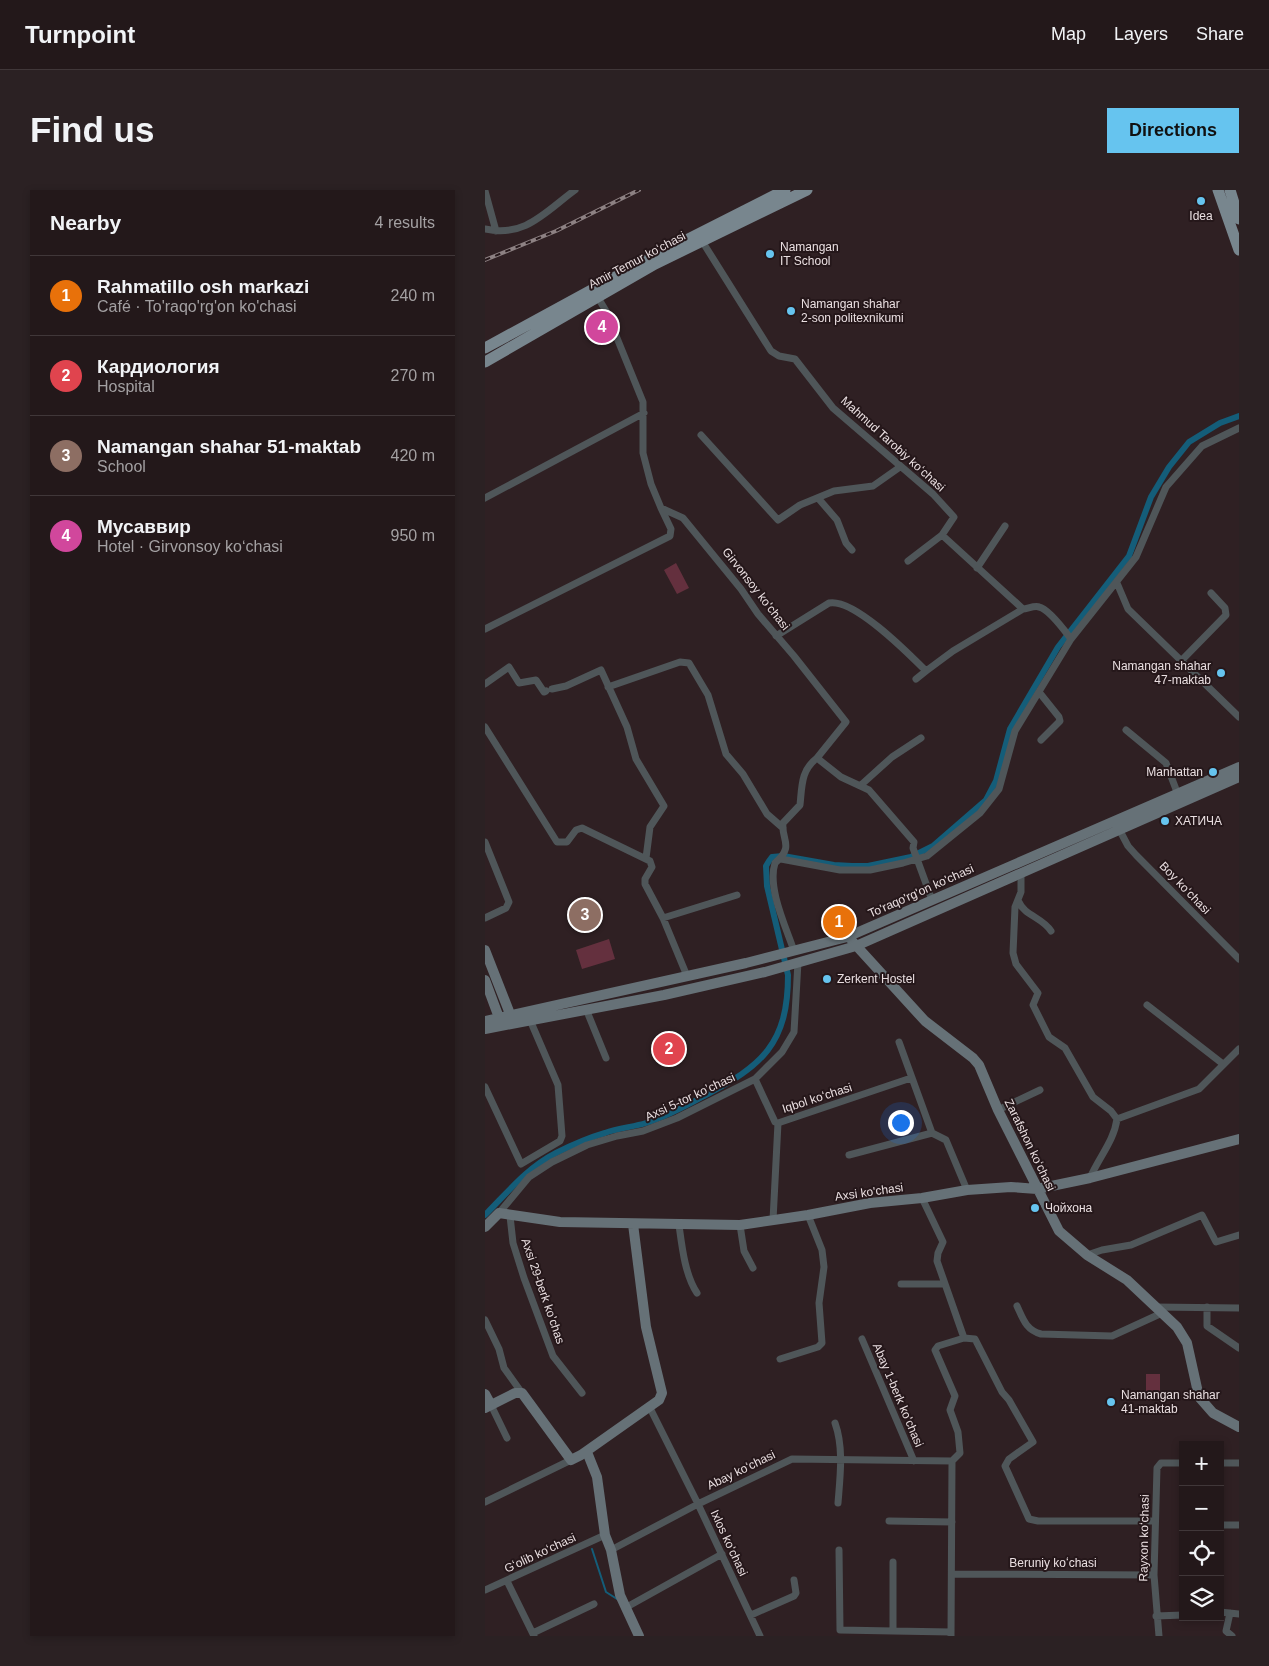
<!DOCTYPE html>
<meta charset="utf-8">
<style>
body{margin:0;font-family:Arial,sans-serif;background:#2b2123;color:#f1f3f6}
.controls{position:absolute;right:15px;bottom:15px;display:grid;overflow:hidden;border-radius:0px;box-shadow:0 2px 8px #0003}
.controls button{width:45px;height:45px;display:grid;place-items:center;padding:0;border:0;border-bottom:1px solid #403739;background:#23181a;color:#f1f3f6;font:25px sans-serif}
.you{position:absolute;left:415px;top:932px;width:18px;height:18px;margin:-12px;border:4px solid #fff;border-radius:50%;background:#1a73e8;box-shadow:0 0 0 8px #1a73e833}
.badge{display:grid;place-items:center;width:32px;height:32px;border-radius:50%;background:#66c4ef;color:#fff;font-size:16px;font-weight:700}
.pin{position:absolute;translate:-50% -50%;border:2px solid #fff;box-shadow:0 1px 5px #0006}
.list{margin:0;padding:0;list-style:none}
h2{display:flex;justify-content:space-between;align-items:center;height:65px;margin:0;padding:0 20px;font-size:21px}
h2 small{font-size:16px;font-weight:400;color:#a3a0a2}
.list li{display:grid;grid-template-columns:32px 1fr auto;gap:15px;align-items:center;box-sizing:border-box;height:80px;padding:0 20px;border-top:1px solid #403739}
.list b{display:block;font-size:19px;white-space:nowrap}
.list p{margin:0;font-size:16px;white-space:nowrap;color:#a3a0a2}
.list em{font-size:16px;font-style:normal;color:#a3a0a2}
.icon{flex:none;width:28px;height:28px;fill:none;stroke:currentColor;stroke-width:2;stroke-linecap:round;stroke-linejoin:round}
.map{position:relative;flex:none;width:754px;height:1446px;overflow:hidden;border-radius:0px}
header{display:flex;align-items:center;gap:30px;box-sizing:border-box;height:70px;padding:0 25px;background:#23181a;border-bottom:1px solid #403739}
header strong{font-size:24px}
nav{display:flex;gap:28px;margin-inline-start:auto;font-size:18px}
.intro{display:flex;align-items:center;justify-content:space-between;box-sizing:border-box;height:120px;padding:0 30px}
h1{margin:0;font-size:35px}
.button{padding:12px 22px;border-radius:0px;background:#66c4ef;color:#111;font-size:18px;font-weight:700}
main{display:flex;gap:30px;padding:0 30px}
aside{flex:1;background:#23181a;border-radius:0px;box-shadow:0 2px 8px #0003}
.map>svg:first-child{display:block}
.green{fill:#64303e}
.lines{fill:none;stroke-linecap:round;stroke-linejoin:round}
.stream{stroke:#145d79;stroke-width:2}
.canal{stroke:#145d79;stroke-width:6}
.street{stroke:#4f5659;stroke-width:7}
.secondary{stroke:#667177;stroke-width:10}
.primary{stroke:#78868e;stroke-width:11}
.rail-casing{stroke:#8d8183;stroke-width:4}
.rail{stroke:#25171a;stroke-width:2;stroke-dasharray:5.5;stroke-linecap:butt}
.poi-dot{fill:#66c4ef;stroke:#25171a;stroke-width:2}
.labels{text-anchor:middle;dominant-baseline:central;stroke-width:4;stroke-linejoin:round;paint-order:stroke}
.poi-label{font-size:12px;fill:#eadfe1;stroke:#25171a;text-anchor:start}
.street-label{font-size:12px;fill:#eadfe1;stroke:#25171a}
</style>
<header>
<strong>Turnpoint</strong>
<nav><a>Map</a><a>Layers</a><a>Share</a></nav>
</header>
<div class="intro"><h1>Find us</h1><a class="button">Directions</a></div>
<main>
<aside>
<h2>Nearby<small>4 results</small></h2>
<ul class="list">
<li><span class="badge" style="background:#e8710a">1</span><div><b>Rahmatillo osh markazi</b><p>Café · To'raqo'rg'on ko'chasi</p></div><em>240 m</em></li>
<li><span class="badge" style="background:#e0444e">2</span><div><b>Кардиология</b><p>Hospital</p></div><em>270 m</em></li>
<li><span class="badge" style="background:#8d6e63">3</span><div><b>Namangan shahar 51-maktab</b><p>School</p></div><em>420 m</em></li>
<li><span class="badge" style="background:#d1479c">4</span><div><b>Мусаввир</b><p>Hotel · Girvonsoy koʻchasi</p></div><em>950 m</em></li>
</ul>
</aside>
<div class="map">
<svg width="754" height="1446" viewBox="0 0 754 1446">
<rect width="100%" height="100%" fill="#2f2023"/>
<path class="green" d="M191 373 204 398 192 404 179 380Z
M124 749 130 769 97 779 91 760Z
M661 1184H675V1211H661Z"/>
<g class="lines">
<path class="stream" d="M107 1359 121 1402 132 1409"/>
<path class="canal" d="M0 1025C23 1002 42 978 71 963 87 955 103 948 120 943 133 938 148 937 161 933 181 927 201 916 219 906 277 876 303 854 303 785L282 696 281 676 284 671 287 667 298 666 349 675 367 676H383L426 667 448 656 501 610 511 591 525 539 573 457 644 366 666 307 684 277 704 252 735 233 754 226"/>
<path class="street" d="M0 1 11 41
M0 39C40 48 60 22 90 0
M217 51 286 161 294 166 310 169 348 218 448 304 469 327 457 345 538 419
M112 106 121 121 158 212V263L166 294 176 318 198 328 256 399 273 424 309 466 361 532 332 568 356 587 384 600 429 652 428 658 447 710
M216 245 293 330 315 315 349 301 388 296 415 277
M0 308 159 223
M333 308 352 330 361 353 367 360
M423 371 457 345
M492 378 520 336
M632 393 643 419 754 527
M0 439 185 346 186 339 176 318
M291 446 344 413C369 408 423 463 441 481L468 461 538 419C542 419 550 415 554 417 564 419 580 441 586 449
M697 470 741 425 740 418 726 403
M431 489 441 481
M0 494 24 477 34 493 51 490 59 502 61 501
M123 497 195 472 204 473 223 505 241 564 258 584 282 624 298 638
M67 499 81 496 116 480 142 537 151 569 179 616 165 637 161 668
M554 502 574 527 575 531 556 550
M0 537 72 652H82L91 640 97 638 165 671 167 677 160 689V694L178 728 202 786
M641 540 681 573 692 602
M376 595 407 567 436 548
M634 639 643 656 651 665 754 769
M0 652 24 712 21 718 0 728
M296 669 355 680H385L418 673 442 666 495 623 514 599 530 541 586 449 651 367 681 297 717 256 754 238
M536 683V702L530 717 528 763 531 774 553 803 548 815 564 847 580 858 608 907 626 921 632 929C629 951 614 967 605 988
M534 712C539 725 558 728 566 741
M178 728 252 705
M309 761C301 737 282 698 290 673 310 656 296 650 298 633L315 615C317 596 316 580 332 568
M662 815 738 874
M101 819 121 868
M414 852 447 943 461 950 482 1000
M270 889 290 932 293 933 426 888
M0 897 36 974 75 951 77 946 73 895 45 830
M513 920 555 900
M632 929 714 899 754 859
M364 965 447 943
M437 1008 458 1052 453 1063 452 1071 479 1148 490 1149 517 1202 524 1210 548 1252 524 1269 520 1276 544 1329 553 1331H669
M14 1023 44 987 67 972 102 955 132 946 158 941 192 928 270 889 297 862 309 842 313 772
M25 1026 28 1053 39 1088 68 1166 97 1203
M288 1030 293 933
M194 1035C197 1057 200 1085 212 1103
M255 1035 259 1061 268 1078
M602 1065 617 1060 646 1055 717 1025 731 1052 754 1045
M416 1094H460
M532 1116C538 1129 541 1140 556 1144L627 1146 677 1123
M670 1117 754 1118
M722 1117V1136L754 1158
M0 1130 14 1159 19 1178 37 1203
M377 1149 429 1271
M295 1169 333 1157 337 1153 334 1113 339 1077 337 1060 323 1025
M6 1215 22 1248
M164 1216 213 1314 275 1446
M350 1233C359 1258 355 1287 353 1313
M467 1271 475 1263 473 1242 465 1220 470 1206 450 1160 453 1156 479 1148
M735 1273H754
M0 1312 86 1270
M404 1331 467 1332
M739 1335H754
M126 1360 213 1314 307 1269 467 1271
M354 1360 355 1440 408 1441
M408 1372V1441L466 1442
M467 1384 669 1385
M22 1391 49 1446
M0 1400 120 1345
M140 1418 237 1364
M735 1422 754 1424
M745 1423 741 1441 747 1446
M266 1425 309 1406 311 1403 309 1390
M671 1426 698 1425
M48 1443 109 1414
M466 1446 467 1271
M674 1446 669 1385 672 1278 676 1273H698"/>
<path class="secondary" d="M367 751 440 831 488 868 494 875 513 920 574 1041 602 1065 642 1090 692 1137 702 1153 714 1207 728 1223 754 1237
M0 760 27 829
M0 790 16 833
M0 831 261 773 362 747 754 577
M0 839 179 805 280 782 371 756 754 587
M0 1037 14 1023 75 1032 255 1035 323 1025 385 1013 437 1008 482 1000 526 997 552 999 605 988 754 949
M0 1204 6 1215
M0 1218 30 1203H37L86 1270 96 1265 174 1210 177 1203 161 1137 148 1034
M102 1262 112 1287 120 1345 126 1360 135 1405 154 1446"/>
<path class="primary" d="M733 0 754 60
M745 0 754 29
M0 158 154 74 300 0
M0 172 170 74 322 0"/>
<g class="rail-casing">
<path id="rail" d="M0 70 71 41 154 0"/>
</g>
<use href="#rail" class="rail"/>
</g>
<g class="poi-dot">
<circle cx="716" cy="11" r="5"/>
<circle cx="285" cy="64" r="5"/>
<circle cx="306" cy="121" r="5"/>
<circle cx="736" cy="483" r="5"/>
<circle cx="728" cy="582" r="5"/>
<circle cx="680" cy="631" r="5"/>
<circle cx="342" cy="789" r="5"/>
<circle cx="550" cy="1018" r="5"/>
<circle cx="626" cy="1212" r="5"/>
</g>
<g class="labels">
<g class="poi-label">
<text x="716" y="26" text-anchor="middle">Idea</text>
<text x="295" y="57">Namangan<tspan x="295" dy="14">IT School</tspan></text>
<text x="316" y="114">Namangan shahar<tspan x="316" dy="14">2-son politexnikumi</tspan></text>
<text x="726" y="476" text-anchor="end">Namangan shahar<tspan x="726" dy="14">47-maktab</tspan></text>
<text x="718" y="582" text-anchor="end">Manhattan</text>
<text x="690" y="631">ХАТИЧА</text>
<text x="352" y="789">Zerkent Hostel</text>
<text x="560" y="1018">Чойхона</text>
<text x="636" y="1205">Namangan shahar<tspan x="636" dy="14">41-maktab</tspan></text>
</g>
<g class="street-label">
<text transform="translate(152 70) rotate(-28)">Amir Temur koʻchasi</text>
<text transform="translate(408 254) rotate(42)">Mahmud Tarobiy koʻchasi</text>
<text transform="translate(271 399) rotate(52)">Girvonsoy koʻchasi</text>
<text transform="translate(700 698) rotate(46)">Boy koʻchasi</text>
<text transform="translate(436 701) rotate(-24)">To'raqo'rg'on ko'chasi</text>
<text transform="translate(205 907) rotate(-25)">Аxsi 5-tor koʼchasi</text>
<text transform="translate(332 908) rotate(-18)">Iqbol koʻchasi</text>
<text transform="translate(545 955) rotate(64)">Zarafshon koʻchasi</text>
<text transform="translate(384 1002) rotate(-8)">Axsi ko'chasi</text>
<text transform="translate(58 1101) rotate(71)">Аxsi 29-berk koʼchas</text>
<text transform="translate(413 1205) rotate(67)">Аbay 1-berk koʼchasi</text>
<text transform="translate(256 1280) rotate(-26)">Abay koʻchasi</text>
<text transform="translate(659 1348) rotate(-89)">Rayxon koʻchasi</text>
<text transform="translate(244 1353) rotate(65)">Ixlos koʻchasi</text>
<text transform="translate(55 1363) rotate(-25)">Gʻolib koʻchasi</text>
<text x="568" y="1373">Beruniy koʻchasi</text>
</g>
</g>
</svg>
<div class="controls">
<button>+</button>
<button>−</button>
<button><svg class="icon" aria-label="locate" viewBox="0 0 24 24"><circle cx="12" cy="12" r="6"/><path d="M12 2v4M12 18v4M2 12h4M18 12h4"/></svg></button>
<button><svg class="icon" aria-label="layers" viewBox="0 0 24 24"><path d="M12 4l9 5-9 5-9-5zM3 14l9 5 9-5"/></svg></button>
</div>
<div class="you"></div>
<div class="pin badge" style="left:354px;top:732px;background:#e8710a">1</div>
<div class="pin badge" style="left:184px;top:859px;background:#e0444e">2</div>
<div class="pin badge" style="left:100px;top:725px;background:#8d6e63">3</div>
<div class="pin badge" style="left:117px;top:137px;background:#d1479c">4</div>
</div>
</main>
